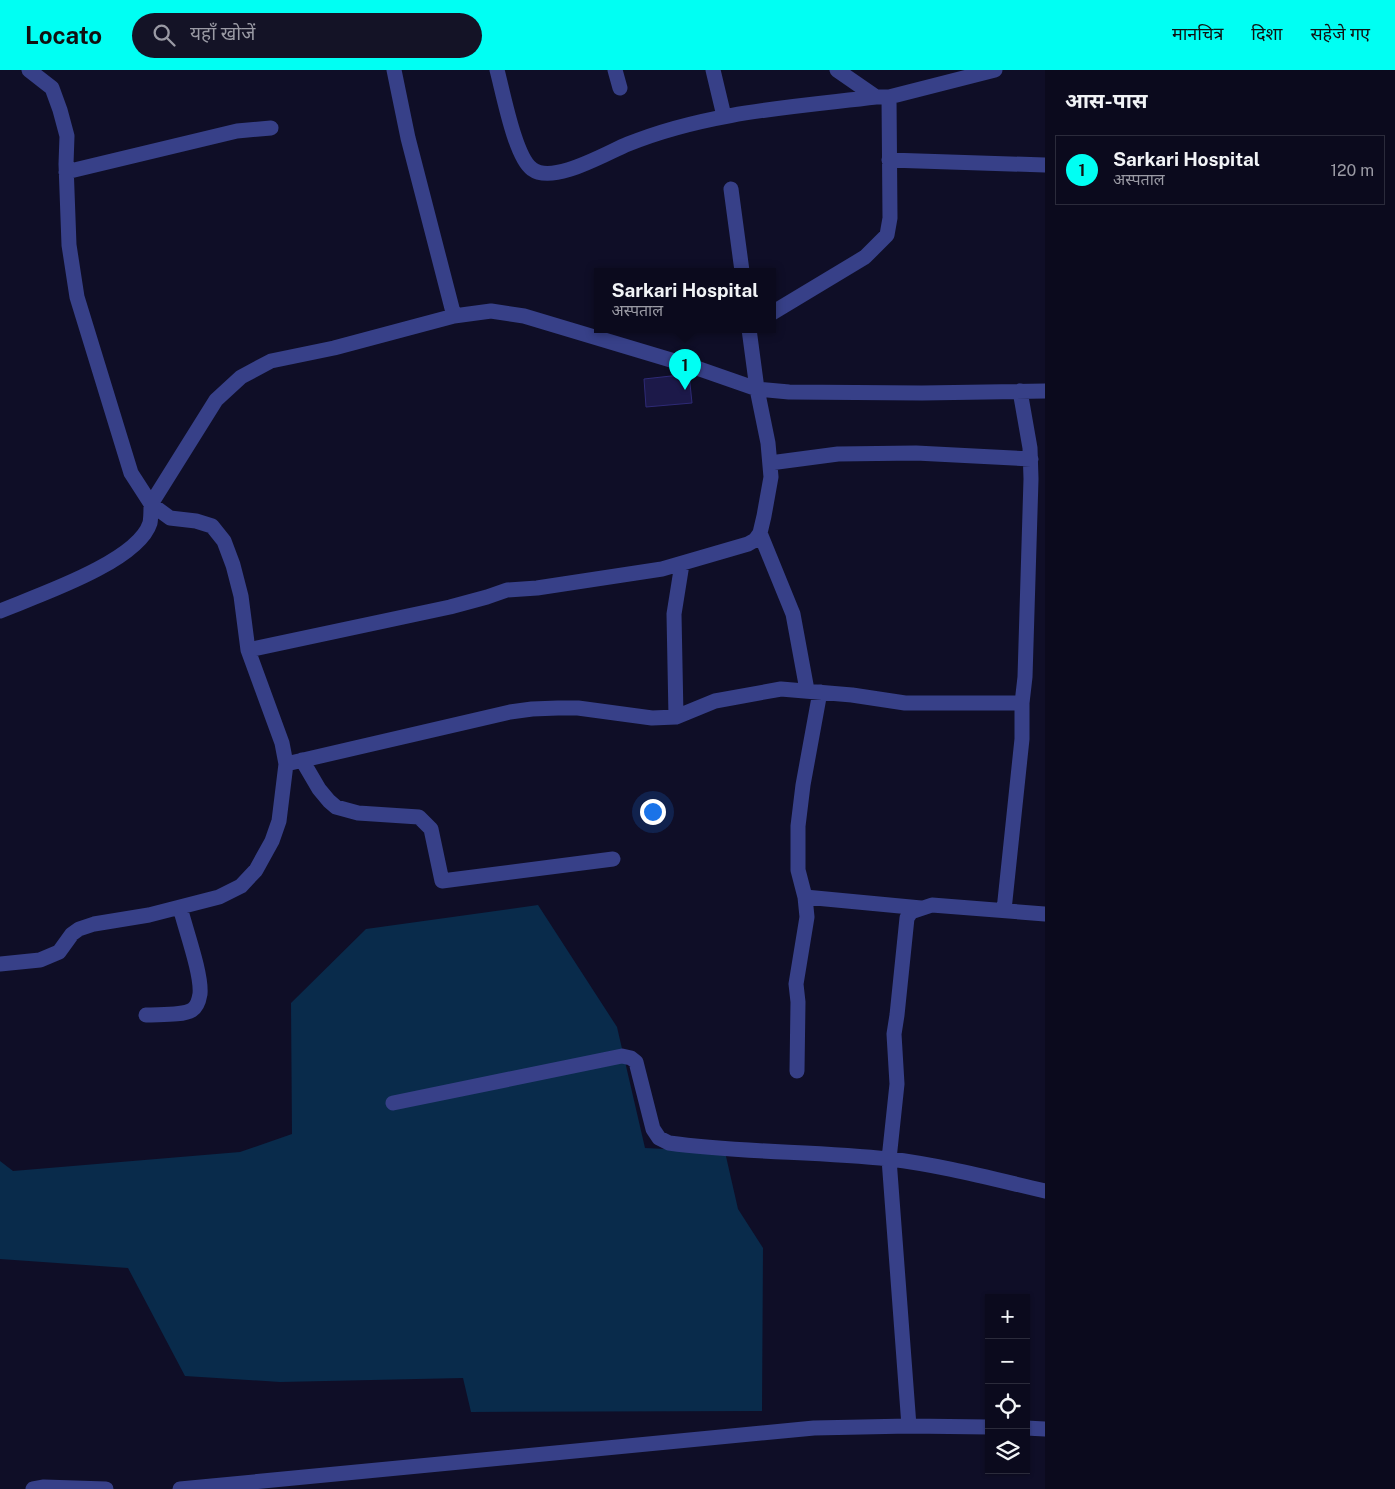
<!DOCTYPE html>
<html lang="hi">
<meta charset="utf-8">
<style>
body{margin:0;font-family:"Public Sans","Noto Sans Devanagari",sans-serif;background:#141326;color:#f1f3f6}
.controls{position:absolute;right:15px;bottom:15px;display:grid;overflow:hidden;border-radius:0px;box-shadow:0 1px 4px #0004}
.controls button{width:45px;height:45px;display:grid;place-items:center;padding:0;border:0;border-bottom:1px solid #2b2b3b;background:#0b0a1d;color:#f1f3f6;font:25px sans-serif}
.you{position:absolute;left:652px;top:741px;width:18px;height:18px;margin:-12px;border:4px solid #fff;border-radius:50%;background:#1a73e8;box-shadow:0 0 0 8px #1a73e833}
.badge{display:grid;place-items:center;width:32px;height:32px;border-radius:50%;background:#00fff3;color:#111;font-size:16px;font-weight:700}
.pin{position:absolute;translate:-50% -41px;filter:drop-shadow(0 1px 2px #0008)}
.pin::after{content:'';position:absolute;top:26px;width:18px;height:15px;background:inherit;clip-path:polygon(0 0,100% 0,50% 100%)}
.popup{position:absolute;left:594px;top:198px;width:182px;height:65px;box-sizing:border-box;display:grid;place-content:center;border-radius:0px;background:#0b0a1d;filter:drop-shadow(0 1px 4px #0005);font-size:16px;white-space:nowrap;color:#9a9aa4}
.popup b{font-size:19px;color:#f1f3f6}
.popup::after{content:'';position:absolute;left:50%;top:100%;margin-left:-10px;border:10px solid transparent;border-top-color:#0b0a1d}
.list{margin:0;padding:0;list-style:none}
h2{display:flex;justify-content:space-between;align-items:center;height:65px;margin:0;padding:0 20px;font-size:21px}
h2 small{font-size:16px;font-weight:400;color:#9a9aa4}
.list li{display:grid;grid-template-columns:32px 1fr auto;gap:15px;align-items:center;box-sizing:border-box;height:70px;margin:0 10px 10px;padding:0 10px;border:1px solid #2b2b3b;border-radius:0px}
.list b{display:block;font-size:19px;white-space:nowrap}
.list p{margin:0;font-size:16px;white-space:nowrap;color:#9a9aa4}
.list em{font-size:16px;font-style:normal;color:#9a9aa4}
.icon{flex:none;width:28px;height:28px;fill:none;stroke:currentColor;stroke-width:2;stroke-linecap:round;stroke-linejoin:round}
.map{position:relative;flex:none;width:1045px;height:1419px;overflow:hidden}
header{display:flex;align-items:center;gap:30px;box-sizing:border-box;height:70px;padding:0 25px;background:#00fff3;color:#111}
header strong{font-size:24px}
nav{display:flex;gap:28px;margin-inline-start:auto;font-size:18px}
.search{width:350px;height:45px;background:#141326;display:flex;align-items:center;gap:12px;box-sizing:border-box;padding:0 18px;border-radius:28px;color:#9a9aa4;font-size:19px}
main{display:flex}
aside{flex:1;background:#0b0a1d}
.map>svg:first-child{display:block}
.water{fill:#092b4b}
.building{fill:#1c1949;stroke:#2e2a76}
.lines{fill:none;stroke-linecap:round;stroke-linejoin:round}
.minor{stroke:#374088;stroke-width:15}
</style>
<header>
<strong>Locato</strong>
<div class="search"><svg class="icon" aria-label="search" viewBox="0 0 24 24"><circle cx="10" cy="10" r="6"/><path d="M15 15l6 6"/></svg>यहाँ खोजें</div>
<nav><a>मानचित्र</a><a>दिशा</a><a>सहेजे गए</a></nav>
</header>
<main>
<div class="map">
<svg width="1045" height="1419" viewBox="0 0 1045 1419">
<rect width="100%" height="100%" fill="#0f0e27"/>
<path class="water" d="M538 835 617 957 645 1078 725 1082 738 1139 763 1178 762 1341 471 1342 463 1308 280 1312 185 1306 128 1198 0 1189V1091L13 1101 240 1082 292 1064 291 933 366 859Z"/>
<path class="building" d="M689 304 692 333 646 337 644 309Z"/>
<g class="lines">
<path class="minor" d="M394 0 408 68 454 246
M497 0C503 22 515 87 532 99 553 115 606 83 628 74 707 42 792 37 876 27H889L995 0
M615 0 620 18
M713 0 724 46
M837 0 876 27
M889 90 1045 95
M66 102 237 61 271 58
M731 119 742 201
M772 243 865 187 887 165 890 148 889 27
M770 393 838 384 916 383 1031 389
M760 463 793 544 807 620
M0 541C36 526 138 492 150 453 151 448 151 440 151 434L216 330 241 307 271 291 334 278 454 246 491 241 524 246 691 296 757 319 789 322 922 323 1045 321
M248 580 450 537 487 527 507 520 537 518 662 499 748 474 755 470 760 463 764 446 771 407 768 373 757 319 749 259
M676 647 674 544 682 494
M302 690 319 719 329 731 336 737 358 743 419 747 431 759 442 811 613 789
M286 694 510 642 532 639 558 638H578L652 648 676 647 715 631 781 619 852 625 905 633H1022L1025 607 1031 409 1030 378 1020 321
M805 827 921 838
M1004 840 1022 669V633
M0 894 40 890 59 882 72 864 79 859 94 854 149 845 219 827 241 816 256 800 272 771 279 751 286 694 282 673 248 580 241 526 233 495 224 471 212 456 196 451 170 448 151 434 131 403 77 227 69 175 66 94 67 66 60 40 52 18 29 0
M146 945C158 944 182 946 192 940 197 937 199 930 200 924 202 904 185 858 180 837
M797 1001 798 932 796 914 807 847 805 827 798 800V756L803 715 820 622
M393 1033 622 986 631 988 636 992 653 1059 659 1068 669 1073C741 1083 816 1081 889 1089 941 1095 993 1109 1045 1121
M909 1356 889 1089 897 1014 894 964 897 945 907 848 911 842 932 835 1045 844
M1026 1358 1045 1359
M33 1419 44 1417 106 1419
M180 1419 814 1358 909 1356 989 1357"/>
</g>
</svg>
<div class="controls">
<button>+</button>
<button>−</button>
<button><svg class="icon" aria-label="locate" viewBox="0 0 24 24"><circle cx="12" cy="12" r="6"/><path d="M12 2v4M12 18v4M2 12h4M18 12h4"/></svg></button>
<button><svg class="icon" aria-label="layers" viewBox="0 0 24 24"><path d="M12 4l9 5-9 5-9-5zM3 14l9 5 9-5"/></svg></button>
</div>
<div class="you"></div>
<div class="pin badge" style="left:685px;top:320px">1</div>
<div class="popup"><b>Sarkari Hospital</b>अस्पताल</div>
</div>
<aside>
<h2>आस-पास<small></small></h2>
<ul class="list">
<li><span class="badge">1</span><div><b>Sarkari Hospital</b><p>अस्पताल</p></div><em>120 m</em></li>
</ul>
</aside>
</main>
